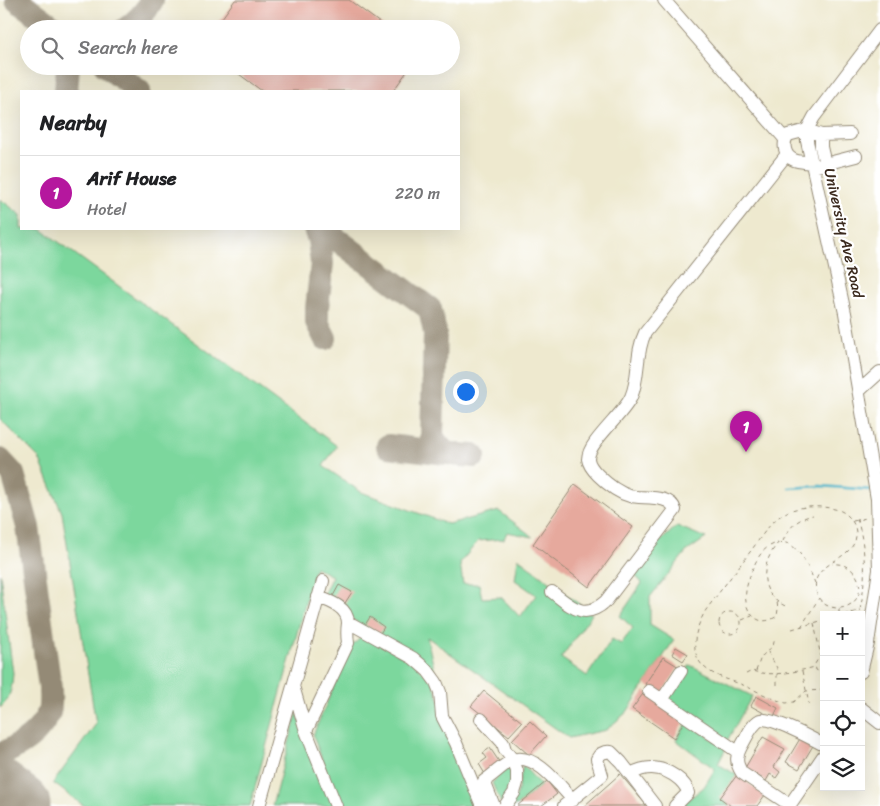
<!DOCTYPE html>
<meta charset="utf-8">
<style>
body{margin:0;font-family:Sriracha,sans-serif;background:#f6f6f6;color:#202124}
.controls{position:absolute;right:15px;bottom:15px;display:grid;overflow:hidden;border-radius:0px;box-shadow:0 5px 20px #0002}
.controls button{width:45px;height:45px;display:grid;place-items:center;padding:0;border:0;border-bottom:1px solid #e0e0e0;background:#fff;color:#202124;font:25px sans-serif}
.you{position:absolute;left:465px;top:391px;width:18px;height:18px;margin:-12px;border:4px solid #fff;border-radius:50%;background:#1a73e8;box-shadow:0 0 0 8px #1a73e833}
.badge{display:grid;place-items:center;width:32px;height:32px;border-radius:50%;background:#b5179e;color:#fff;font-size:16px;font-weight:700}
.pin{position:absolute;translate:-50% -41px;filter:drop-shadow(0 1px 2px #0008)}
.pin::after{content:'';position:absolute;top:26px;width:18px;height:15px;background:inherit;clip-path:polygon(0 0,100% 0,50% 100%)}
.list{margin:0;padding:0;list-style:none}
h2{display:flex;justify-content:space-between;align-items:center;height:65px;margin:0;padding:0 20px;font-size:21px}
h2 small{font-size:16px;font-weight:400;color:#757577}
.list li{display:grid;grid-template-columns:32px 1fr auto;gap:15px;align-items:center;box-sizing:border-box;height:75px;padding:0 20px;border-top:1px solid #e0e0e0}
.list b{display:block;font-size:19px;white-space:nowrap}
.list p{margin:0;font-size:16px;white-space:nowrap;color:#757577}
.list em{font-size:16px;font-style:normal;color:#757577}
.icon{flex:none;width:28px;height:28px;fill:none;stroke:currentColor;stroke-width:2;stroke-linecap:round;stroke-linejoin:round}
.map{position:relative;flex:none;width:880px;height:806px;overflow:hidden}
.search{position:absolute;background:#fff;box-shadow:0 5px 20px #0002;left:20px;top:20px;width:440px;height:55px;display:flex;align-items:center;gap:12px;box-sizing:border-box;padding:0 18px;border-radius:28px;color:#757577;font-size:19px}
.panel{position:absolute;background:#fff;box-shadow:0 5px 20px #0002;left:20px;top:90px;width:440px;height:140px;border-radius:0px}
.map>svg:first-child{display:block}
.green{fill:#7cd79d;stroke:#5c805e}
.lines{fill:none;stroke-linecap:round;stroke-linejoin:round}
.stream{stroke:#4fb7cd;stroke-width:2.5}
.taxiway{stroke:#948a76;stroke-width:24}
.runway{stroke:#948a76;stroke-width:59}
.building{fill:#e6a99d}
.minor-casing{stroke:#948a76;stroke-width:14}
.path{stroke:#948a76;stroke-width:1;stroke-dasharray:4 4;stroke-linecap:butt}
.minor{stroke:#fff;stroke-width:12}
.labels{text-anchor:middle;dominant-baseline:central;stroke-width:4.5;stroke-linejoin:round;paint-order:stroke}
.street-label{font-size:15px;fill:#3b2a1e;stroke:#fff}
</style>
<div class="map">
<svg width="880" height="806" viewBox="0 0 880 806">
<rect width="100%" height="100%" fill="#fff"/>
<filter id="ink" filterUnits="userSpaceOnUse"><feTurbulence type="fractalNoise" baseFrequency=".02" numOctaves="2"/><feDisplacementMap in="SourceGraphic" scale="10" xChannelSelector="R" yChannelSelector="G"/><feConvolveMatrix kernelMatrix="1 2 1 2 8 2 1 2 1" color-interpolation-filters="sRGB"/></filter>
<filter id="wash" filterUnits="userSpaceOnUse"><feTurbulence type="fractalNoise" baseFrequency=".0096" numOctaves="4" result="noise"/><feDisplacementMap in="SourceGraphic" scale="20" xChannelSelector="R" yChannelSelector="G"/><feGaussianBlur stdDeviation="1.12" result="paint"/><feColorMatrix in="noise" values="0 0 0 0 0 0 0 0 0 0 0 0 0 0 0 0 0 1.4 0 .05"/><feComposite in="paint" operator="in"/></filter>
<g filter="url(#wash)">
<rect width="100%" height="100%" fill="#eee9cf"/>
<path class="green" d="M0 199 21 215V229H41L337 446 323 466 361 492 448 524 499 511 533 537 507 532 504 539 478 541 460 563 463 584H479L482 598 501 597 520 617 536 595 515 580 518 558 592 614 561 658 587 676 612 639 621 644 633 628 620 616 642 583 633 573 656 545 677 526 706 538 686 552 650 597V625L674 640 627 712 606 730 569 738 427 637 435 673 350 618 324 593 332 576 315 567 250 806H84L53 783 96 724 62 513 39 458 0 419Z
M0 573 13 673C12 686 11 699 0 708Z
M363 635 413 662 433 682 478 806H339L313 735 350 648Z
M690 665 752 696 727 741 669 699Z
M297 713 334 806H272Z
M687 722 726 748 718 764 737 775 721 798 731 806H680L704 787 715 769 676 740Z
M523 765 541 786 517 806H509L517 795Z
M507 767 512 772 514 783 501 803 492 783Z"/>
<g class="lines">
<path class="stream" d="M789 488 820 486 872 490"/>
<path class="taxiway" d="M17 0 56 29
M126 29C138 21 145 13 152 0
M106 66 139 91
M66 91 68 66
M315 229 319 240 322 263 317 308V322L325 338
M323 229 430 309 435 333 432 436C444 457 451 454 474 456
M388 446 447 453
M0 460 13 474 28 527 50 688C50 695 51 705 49 712 40 734 21 745 0 755"/>
<path class="runway" d="M0 789 21 805"/>
</g>
<g id="blocks">
<path class="building" d="M235 0H349L388 29H214Z
M228 66H411L393 91H262Z
M575 484 633 527 589 587 533 544Z
M339 585 352 592 345 603 333 596Z
M370 617 384 627 379 635 365 625Z
M676 647 688 654 683 661 672 654Z
M663 657 679 667 661 695 645 684Z
M484 691 522 722 509 736 471 706Z
M645 691 685 720 674 738 632 709Z
M756 696 778 708 773 718 751 706Z
M530 721 546 736 529 755 512 740Z
M763 737 785 749 774 767 780 772 776 778 770 774 766 781 745 768Z
M801 737 814 744 799 769 786 762Z
M490 748 500 763 485 774 479 764 487 758 483 753Z
M620 774 647 806H584Z
M737 775 765 795 757 806H731L720 798Z
M547 781 557 794 552 798 541 806H517Z"/>
</g>
</g>
<g filter="url(#ink)">
<use href="#blocks" fill-opacity="0" stroke="#948a76" stroke-width="1"/>
<g class="lines">
<g class="minor-casing">
<path id="minor" d="M664 0 785 139
M821 135V147L825 164
M812 163C807 162 799 162 794 160 784 156 782 143 788 135L807 130 821 135 850 134
M813 167 856 156
M860 390 880 372
M552 592C572 607 584 621 606 601L675 510C671 494 643 499 630 496 619 493 607 484 598 475 594 471 589 466 588 459 588 442 624 414 631 397 640 377 635 353 645 333L787 154
M318 597C329 601 348 607 348 623 347 630 347 636 348 643L306 731 336 806
M348 622 413 658 428 671 436 682 440 692 442 716 456 743 482 806
M861 672 868 643 879 570 877 499 845 313 807 141V130L814 117 880 30
M293 686 306 731
M649 691 738 752
M662 700 681 671
M861 708 880 723
M481 719 503 743 505 750 513 760 517 771V783L514 793 505 806
M631 774C648 764 665 767 680 780 684 784 687 787 688 793L675 806
M790 805 742 773C735 762 736 756 742 745 747 737 751 725 760 720 770 716 813 739 824 745
M259 806 323 581
M494 806 484 781C492 776 505 763 513 760 535 752 560 786 573 800
M564 806 602 775 597 759C600 753 604 751 611 752L621 762 655 806
M789 806 824 755"/>
</g>
<path class="path" d="M857 519C867 550 866 584 859 615
M853 521 866 518
M783 541C790 526 797 519 813 515
M779 542C760 563 757 596 788 607
M777 602 778 609 777 616C772 620 765 622 759 620 752 617 747 610 746 602 744 591 749 578 753 568 757 559 762 549 772 545 795 533 808 566 815 583
M839 609V615
M719 623a11 11 0 1 1 22 0a11 11 0 1 1-22 0Z
M844 615 861 610
M742 620 752 616
M814 623 821 657
M801 627 819 598
M792 629 824 620
M768 652 777 668V685
M824 657 818 659 815 664 816 670 824 674
M756 671 761 657 773 646 775 638
M802 671 809 704
M746 674 752 671C773 677 795 672 815 667
M824 690 806 691 794 702 786 703C772 699 757 691 743 685 730 680 712 676 702 665 688 649 697 625 706 610 720 591 735 572 750 552 760 539 770 521 785 513 799 505 826 505 841 511 850 515 857 526 856 536 854 561 810 562 816 590 817 597 821 602 826 605 832 608 839 609 845 607 871 598 860 561 832 564"/>
<use href="#minor" class="minor"/>
</g>
</g>
<g class="labels">
<g class="street-label">
<text transform="translate(844 233) rotate(77)">University Ave Road</text>
</g>
</g>
</svg>
<div class="controls">
<button>+</button>
<button>−</button>
<button><svg class="icon" aria-label="locate" viewBox="0 0 24 24"><circle cx="12" cy="12" r="6"/><path d="M12 2v4M12 18v4M2 12h4M18 12h4"/></svg></button>
<button><svg class="icon" aria-label="layers" viewBox="0 0 24 24"><path d="M12 4l9 5-9 5-9-5zM3 14l9 5 9-5"/></svg></button>
</div>
<div class="you"></div>
<div class="pin badge" style="left:746px;top:452px">1</div>
<div class="search"><svg class="icon" aria-label="search" viewBox="0 0 24 24"><circle cx="10" cy="10" r="6"/><path d="M15 15l6 6"/></svg>Search here</div>
<section class="panel">
<h2>Nearby<small></small></h2>
<ul class="list">
<li><span class="badge">1</span><div><b>Arif House</b><p>Hotel</p></div><em>220 m</em></li>
</ul>
</section>
</div>
